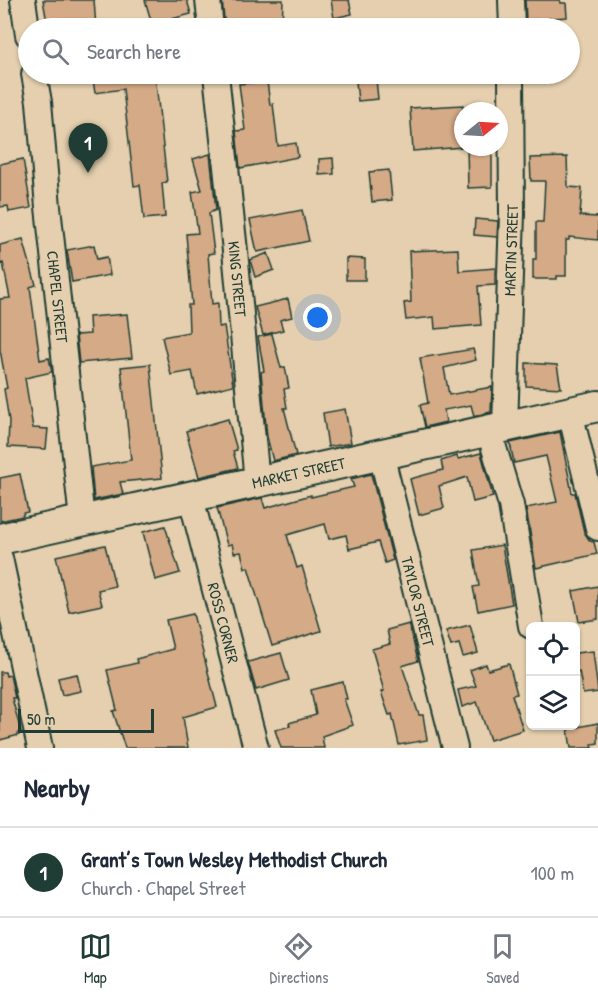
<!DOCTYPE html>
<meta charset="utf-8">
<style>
body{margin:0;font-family:"Patrick Hand",sans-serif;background:#f6f6f7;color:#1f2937}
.controls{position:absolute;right:18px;bottom:18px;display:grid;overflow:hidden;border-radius:9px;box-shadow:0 2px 4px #0004}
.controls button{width:54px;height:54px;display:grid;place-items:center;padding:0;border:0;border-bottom:2px solid #e0e1e3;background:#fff;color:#1f2937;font:30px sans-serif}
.compass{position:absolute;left:454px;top:102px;width:54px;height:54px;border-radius:50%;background:#fff;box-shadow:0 2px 4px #0004;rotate:72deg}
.scale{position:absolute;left:18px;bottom:15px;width:136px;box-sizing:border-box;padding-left:6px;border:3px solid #1f3d34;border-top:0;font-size:16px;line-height:21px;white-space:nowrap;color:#1f3d34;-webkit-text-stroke:4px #e5cfae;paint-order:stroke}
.you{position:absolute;left:318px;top:318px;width:21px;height:21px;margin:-15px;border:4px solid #fff;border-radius:50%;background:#1a73e8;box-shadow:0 0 0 9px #1a73e833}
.badge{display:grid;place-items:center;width:39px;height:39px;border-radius:50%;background:#1f3d34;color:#fff;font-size:20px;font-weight:700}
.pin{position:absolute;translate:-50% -50px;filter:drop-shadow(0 2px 3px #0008)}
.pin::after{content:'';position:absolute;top:32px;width:21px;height:18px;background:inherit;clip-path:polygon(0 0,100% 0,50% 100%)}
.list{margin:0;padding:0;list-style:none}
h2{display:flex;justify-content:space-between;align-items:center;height:78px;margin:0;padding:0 24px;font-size:26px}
h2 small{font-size:20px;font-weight:400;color:#747a83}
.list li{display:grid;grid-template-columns:39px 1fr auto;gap:18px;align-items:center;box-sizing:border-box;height:90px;padding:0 24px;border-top:2px solid #e0e1e3}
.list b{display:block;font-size:22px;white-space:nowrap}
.list p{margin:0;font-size:20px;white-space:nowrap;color:#747a83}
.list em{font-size:20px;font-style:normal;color:#747a83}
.icon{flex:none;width:33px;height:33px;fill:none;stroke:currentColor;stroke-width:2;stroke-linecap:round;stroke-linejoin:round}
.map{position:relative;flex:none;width:598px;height:748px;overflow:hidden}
.search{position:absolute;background:#fff;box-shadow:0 2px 4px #0004;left:18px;right:18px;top:18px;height:66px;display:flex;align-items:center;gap:15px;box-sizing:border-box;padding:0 21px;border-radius:33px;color:#747a83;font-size:22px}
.sheet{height:168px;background:#fff}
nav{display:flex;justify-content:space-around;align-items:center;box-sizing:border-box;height:84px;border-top:2px solid #e0e1e3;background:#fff;font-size:16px;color:#747a83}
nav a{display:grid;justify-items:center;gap:3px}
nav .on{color:#1f3d34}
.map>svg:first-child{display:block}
.building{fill:#d5aa86;stroke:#1f3d34;stroke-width:1.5}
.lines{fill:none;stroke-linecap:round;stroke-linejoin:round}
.minor-casing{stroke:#1f3d34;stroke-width:28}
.major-casing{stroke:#1f3d34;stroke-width:34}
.minor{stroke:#e5cfae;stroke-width:24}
.major{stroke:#e5cfae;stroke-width:30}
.labels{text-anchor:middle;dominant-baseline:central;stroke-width:4.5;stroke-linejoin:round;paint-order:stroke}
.street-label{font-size:16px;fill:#1f3d34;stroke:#e5cfae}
</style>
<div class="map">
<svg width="598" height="748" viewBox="0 0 598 748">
<rect width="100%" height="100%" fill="#e5cfae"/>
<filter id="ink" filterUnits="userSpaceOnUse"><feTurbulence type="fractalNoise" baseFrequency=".0167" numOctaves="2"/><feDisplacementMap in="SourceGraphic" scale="12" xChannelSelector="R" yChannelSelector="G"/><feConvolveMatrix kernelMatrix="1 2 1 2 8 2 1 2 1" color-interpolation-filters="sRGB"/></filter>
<g filter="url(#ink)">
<path class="building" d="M43 0H94L96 28H48Z
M145 0H187L191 14 152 24Z
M222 0H283L282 28H225Z
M331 0H349L352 14 334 18Z
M525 0H560L561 3H566L567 17 526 20Z
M92 74H155L167 182 162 183 165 217 144 219 140 185 134 186 123 89 95 93Z
M376 79 378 99 358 101 356 82Z
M267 81 270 105 273 104 278 146 296 143 298 157 240 168 236 131 245 130 239 84Z
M463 105V147L413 151 410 108Z
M467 147H492V187L468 188Z
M210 154 216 210 209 213 214 253 208 254 212 304 218 303 219 327 224 326 233 385 197 394 192 371 171 375 162 337 189 332 188 305H192L186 234 198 233 192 192 202 190 193 159Z
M567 157 568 187 582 188 580 216 598 217V240L569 237V240H566V276H557V279H533V259H536V222H543L545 181H531L530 158Z
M333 158 334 174 319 175V159Z
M23 159 31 208 9 212 8 206 0 207V164Z
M389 170 392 200 372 202 369 172Z
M302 210 309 241 257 252 250 220Z
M475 219 498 221 497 237 474 235Z
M23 239 36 285 30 287 40 360 49 358 52 372 25 378 33 428 48 429 46 449 8 447 9 421 4 389 7 388 0 350V299L10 298 3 263 0 264V245Z
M94 245 97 259 107 257 110 275 72 282 67 250Z
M458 249 459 271 495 268V285L478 286 481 325 435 329 434 317 406 320 404 303 411 302 409 251Z
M268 253 274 270 255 277 250 260Z
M346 258 365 259V280H346Z
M288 299 292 317 280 320 283 330 263 335 255 307Z
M127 314 132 358 79 363 76 335 90 334 89 317Z
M272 334 281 368 285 367 289 388 284 389 287 408H284L296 455 273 461 267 437 261 372 264 371 258 337Z
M473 349 476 360 444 368 449 395 492 387 491 412 474 416 471 405 444 410 446 422 425 427 420 405 428 403 420 358Z
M526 363 557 365 561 388 526 386Z
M150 364 162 478 120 482 123 494 94 500 91 467 131 460 121 367Z
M345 409 351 443 328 447 323 413Z
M228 419 237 450 233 451 238 468 199 477 186 431Z
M560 432 572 493H575L584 532 590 541 594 542 597 554 536 568 526 508 557 502 546 456 514 463 510 443Z
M481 453 493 497 473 502 467 477 439 486 444 508 419 515 410 479 443 470 441 461 457 456 458 459Z
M20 474 28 512 23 513V516L0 521V478Z
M371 474 393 560 385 563 378 542 349 549 346 535 329 539 325 524 287 535 297 568 302 566 321 631 272 646 248 567 245 568 241 552 234 553 232 544 227 545 217 508 262 498 265 508 311 495V497L354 487 351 479Z
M165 526 180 573 155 580 143 532Z
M105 545 115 586 98 590 102 605 69 612 56 556Z
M502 545 512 604 478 611 473 587 479 586 473 550Z
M598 586V619L579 622 573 591Z
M193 614 217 707 183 717 188 748H125L113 711 117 710 107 670 137 663 136 659 173 649 166 620Z
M409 624 418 661 402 666 419 715H423L427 740 399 745 392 714 389 715 381 692 384 691 372 649 390 644 387 630Z
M470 625 478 653 463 657 459 644 451 646 446 631Z
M593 651 598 692 583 694 579 671 576 672V653Z
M281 653 289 680 256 690 248 662Z
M486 664 488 670 509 664 517 694 512 695 523 730 490 740 477 702 462 707 458 690 476 686 470 670Z
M0 672H5L6 676 10 675 15 698H12L21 732 18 733 19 735 0 740Z
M77 674 81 691 62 695 58 678Z
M343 682 347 699H344L353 725 322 736 324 748H281L275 730 290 726 289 723 316 715 311 690Z
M598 723V743L592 744 593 748H571L568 729Z"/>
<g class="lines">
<g class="minor-casing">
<g id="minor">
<path d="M23 0 28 35"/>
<path d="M208 0 211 28"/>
<path d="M511 0 512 28"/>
<path id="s1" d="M34 74 39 102 48 207 82 520"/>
<path id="s2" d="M216 74 235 251 257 482"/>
<path d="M570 412 598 528"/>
<path id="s3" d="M505 427 512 214 511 74"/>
<path d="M489 431 511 505 531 626"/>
<path id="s4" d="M381 454 455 748"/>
<path id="s5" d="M191 498 256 748"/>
<path d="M0 558 40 748"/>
</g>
</g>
<g class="major-casing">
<g id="major">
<path id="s6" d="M0 539 598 406"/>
</g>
</g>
<use href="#minor" class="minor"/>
<use href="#major" class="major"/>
</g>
</g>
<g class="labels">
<g class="street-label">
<text stroke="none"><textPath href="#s3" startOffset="177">MARTIN STREET</textPath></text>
<text stroke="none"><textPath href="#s2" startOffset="206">KING STREET</textPath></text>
<text stroke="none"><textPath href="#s1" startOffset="224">CHAPEL STREET</textPath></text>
<text stroke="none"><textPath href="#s6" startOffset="306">MARKET STREET</textPath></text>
<text stroke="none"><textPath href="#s4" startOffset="152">TAYLOR STREET</textPath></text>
<text stroke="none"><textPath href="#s5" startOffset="129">ROSS CORNER</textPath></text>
</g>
</g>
</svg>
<div class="controls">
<button><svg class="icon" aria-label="locate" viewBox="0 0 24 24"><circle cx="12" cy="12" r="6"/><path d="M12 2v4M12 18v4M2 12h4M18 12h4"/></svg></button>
<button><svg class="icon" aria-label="layers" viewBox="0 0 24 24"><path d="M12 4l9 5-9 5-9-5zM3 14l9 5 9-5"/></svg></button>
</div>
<svg class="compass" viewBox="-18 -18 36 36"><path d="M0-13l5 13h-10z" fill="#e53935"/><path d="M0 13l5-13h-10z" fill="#747a83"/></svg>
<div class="scale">50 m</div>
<div class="you"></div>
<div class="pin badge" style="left:88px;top:173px">1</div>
<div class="search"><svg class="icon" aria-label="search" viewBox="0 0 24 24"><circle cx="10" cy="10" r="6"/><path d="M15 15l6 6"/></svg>Search here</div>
</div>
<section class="sheet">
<h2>Nearby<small></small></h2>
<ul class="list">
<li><span class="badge">1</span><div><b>Grant’s Town Wesley Methodist Church</b><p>Church · Chapel Street</p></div><em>100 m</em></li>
</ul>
</section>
<nav>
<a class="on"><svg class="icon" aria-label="map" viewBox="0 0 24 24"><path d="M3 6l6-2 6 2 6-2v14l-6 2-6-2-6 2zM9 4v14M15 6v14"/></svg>Map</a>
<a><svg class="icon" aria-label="directions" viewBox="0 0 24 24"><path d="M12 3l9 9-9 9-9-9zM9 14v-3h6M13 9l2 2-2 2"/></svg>Directions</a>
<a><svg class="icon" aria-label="saved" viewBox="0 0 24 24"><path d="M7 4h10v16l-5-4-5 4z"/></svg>Saved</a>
</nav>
